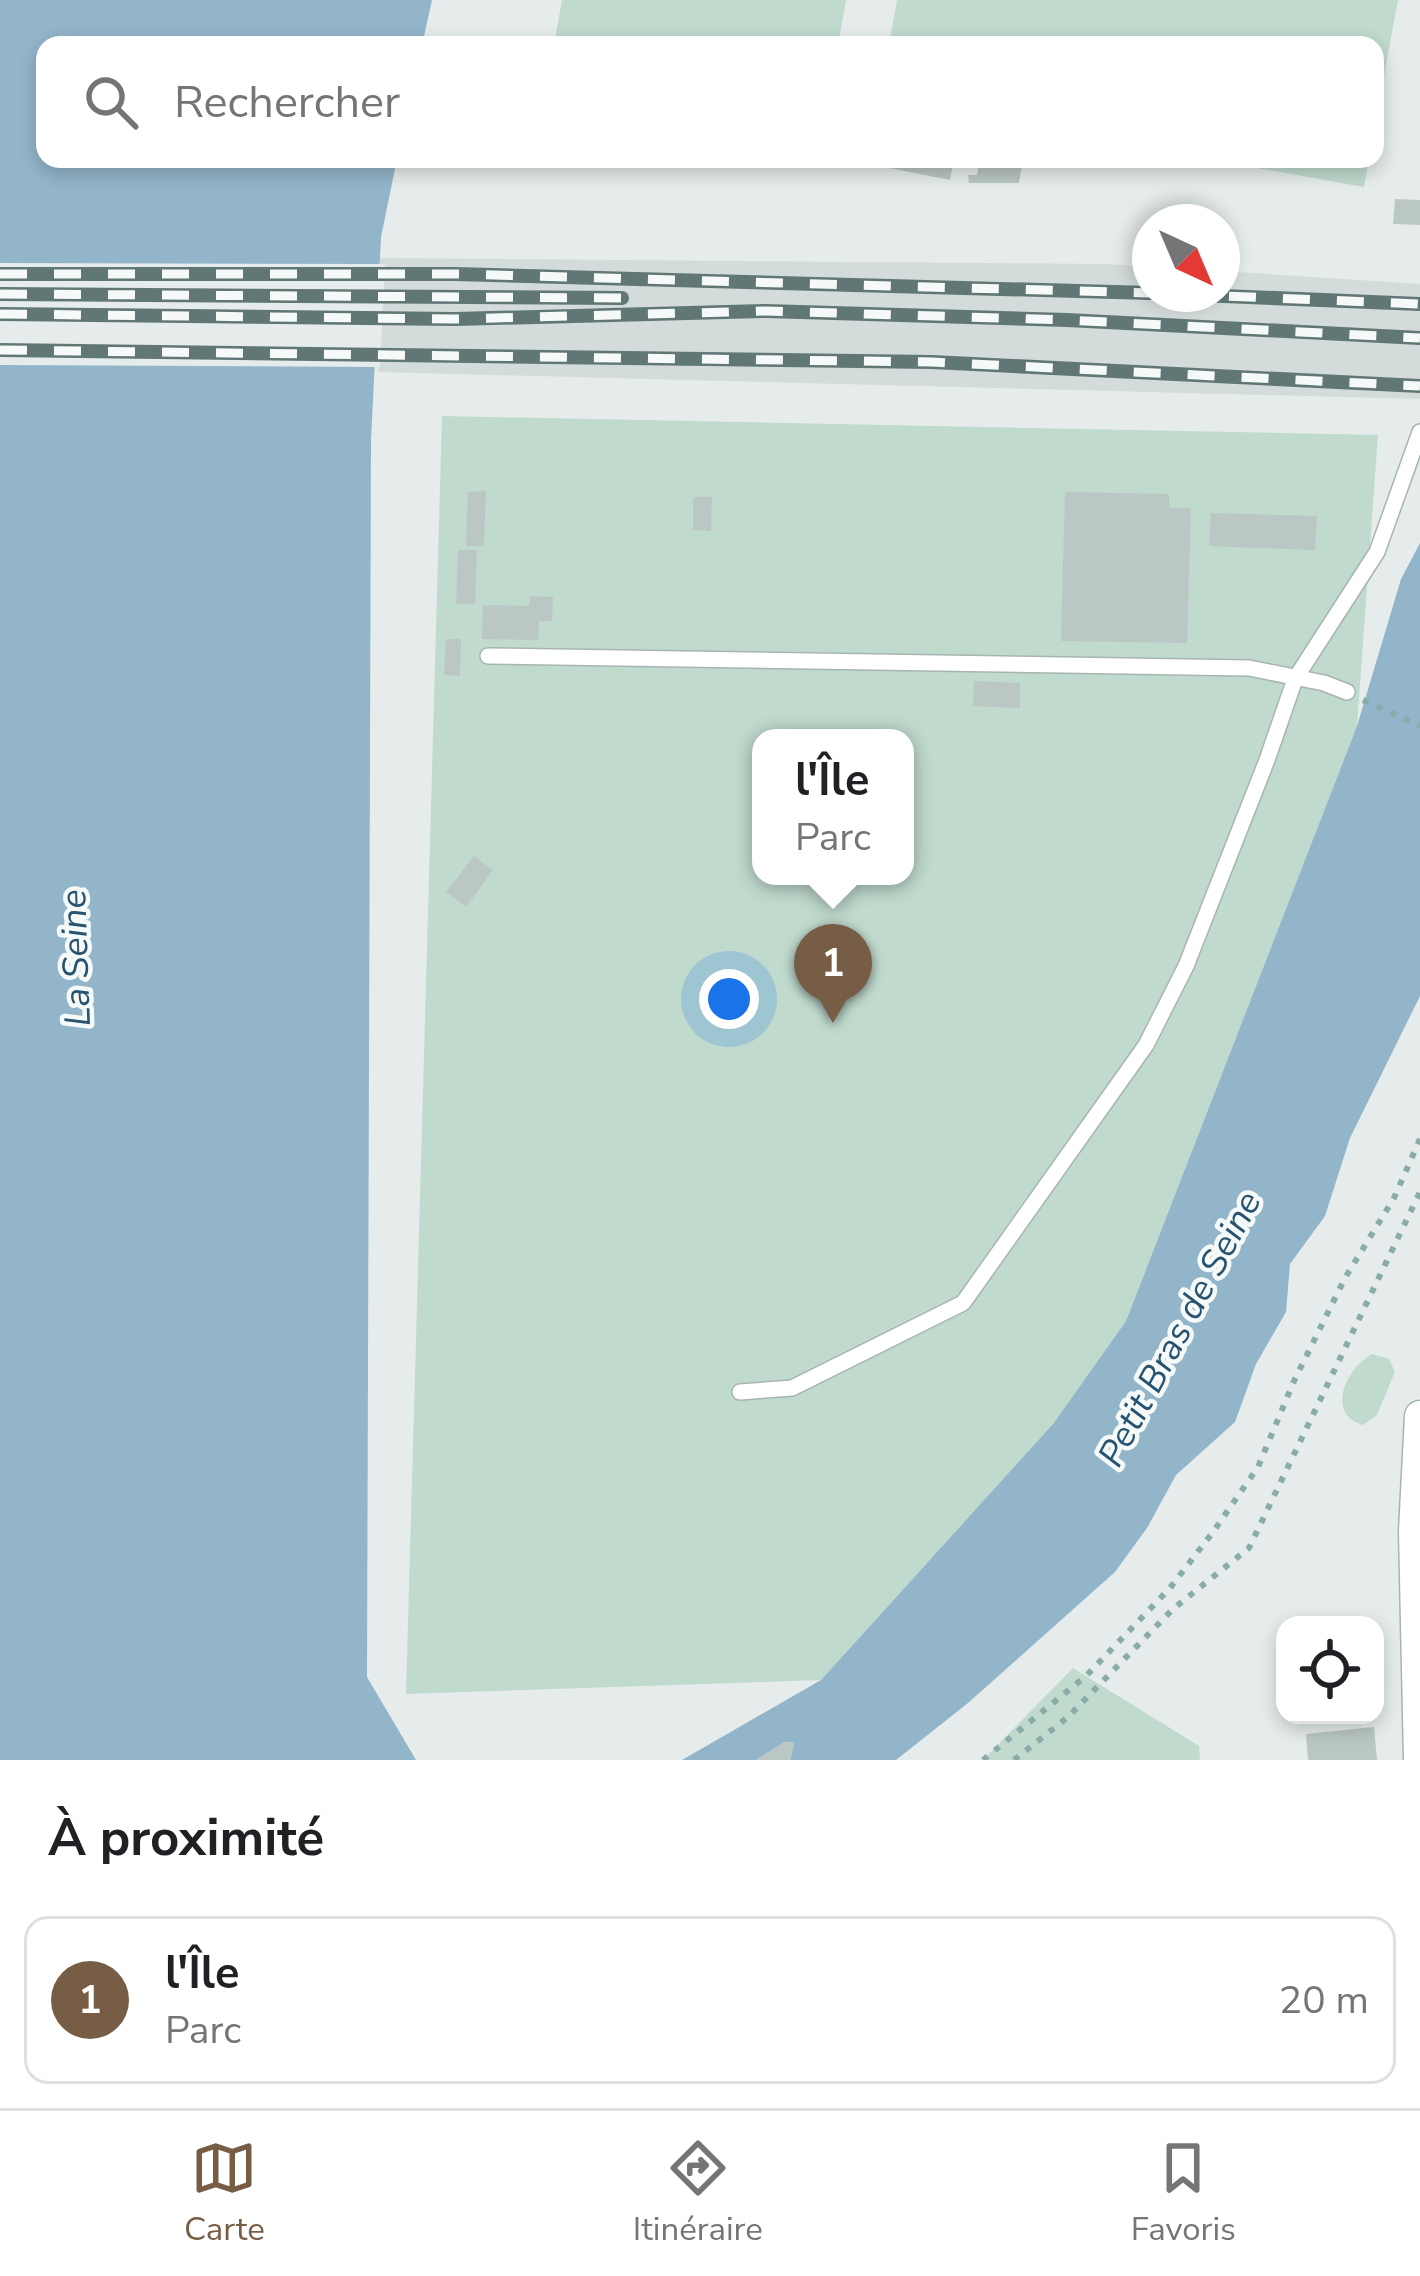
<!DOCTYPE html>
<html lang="fr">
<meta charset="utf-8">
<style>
body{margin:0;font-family:"Nunito Sans",sans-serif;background:#f6f6f6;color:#202124}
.controls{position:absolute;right:36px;bottom:36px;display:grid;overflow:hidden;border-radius:24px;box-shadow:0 6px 18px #0003}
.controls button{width:108px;height:108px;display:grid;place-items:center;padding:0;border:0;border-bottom:3px solid #e0e0e0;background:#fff;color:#202124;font:60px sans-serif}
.compass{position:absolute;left:1132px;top:204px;width:108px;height:108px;border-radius:50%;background:#fff;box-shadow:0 6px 18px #0003;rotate:136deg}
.you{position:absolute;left:729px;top:999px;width:42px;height:42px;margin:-30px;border:9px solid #fff;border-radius:50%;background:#1a73e8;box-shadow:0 0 0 18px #1a73e833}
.badge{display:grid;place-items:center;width:78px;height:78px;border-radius:50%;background:#775d45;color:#fff;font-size:39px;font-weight:700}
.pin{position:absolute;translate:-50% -99px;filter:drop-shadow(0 3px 6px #0008)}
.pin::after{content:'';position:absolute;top:63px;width:42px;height:36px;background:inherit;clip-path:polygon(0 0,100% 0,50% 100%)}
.popup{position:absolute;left:752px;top:729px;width:162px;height:156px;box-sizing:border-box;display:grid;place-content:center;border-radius:24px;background:#fff;filter:drop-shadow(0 3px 9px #0005);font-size:39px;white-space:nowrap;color:#757577}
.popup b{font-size:45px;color:#202124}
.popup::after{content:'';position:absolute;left:50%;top:100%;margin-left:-24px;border:24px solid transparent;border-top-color:#fff}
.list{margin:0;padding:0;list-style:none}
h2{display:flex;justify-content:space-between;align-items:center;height:156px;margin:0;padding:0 48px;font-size:51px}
h2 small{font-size:39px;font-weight:400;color:#757577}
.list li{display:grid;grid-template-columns:78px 1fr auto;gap:36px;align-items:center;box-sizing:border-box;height:168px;margin:0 24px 24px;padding:0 24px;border:3px solid #e0e0e0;border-radius:24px}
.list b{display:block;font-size:45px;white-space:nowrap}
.list p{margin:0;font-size:39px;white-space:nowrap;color:#757577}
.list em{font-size:39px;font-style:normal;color:#757577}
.icon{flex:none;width:66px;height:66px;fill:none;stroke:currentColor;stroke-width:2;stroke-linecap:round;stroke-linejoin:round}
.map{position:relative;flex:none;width:1420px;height:1760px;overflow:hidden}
.search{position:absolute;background:#fff;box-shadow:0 6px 18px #0003;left:36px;right:36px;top:36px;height:132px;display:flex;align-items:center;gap:30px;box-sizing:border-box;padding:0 42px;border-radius:24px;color:#757577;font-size:45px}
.sheet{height:348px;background:#fff}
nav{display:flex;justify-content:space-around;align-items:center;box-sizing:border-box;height:168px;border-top:3px solid #e0e0e0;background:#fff;font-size:33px;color:#757577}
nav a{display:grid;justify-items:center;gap:6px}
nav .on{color:#775d45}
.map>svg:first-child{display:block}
.built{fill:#d3dcda}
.green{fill:#c0dace;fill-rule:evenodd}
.water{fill:#93b5ca}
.pier{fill:#e5eceb}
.building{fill:#bac7c4}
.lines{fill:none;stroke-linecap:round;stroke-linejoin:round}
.lane-casing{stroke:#a8b4b3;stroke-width:18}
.street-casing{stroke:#a8b4b3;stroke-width:33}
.path{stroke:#89aca9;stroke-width:6;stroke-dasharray:6 9;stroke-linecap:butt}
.lane{stroke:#fff;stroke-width:15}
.street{stroke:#fff;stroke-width:30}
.rail-casing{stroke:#617776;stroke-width:14}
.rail{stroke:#f5f9f8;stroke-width:9;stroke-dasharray:27;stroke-linecap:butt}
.labels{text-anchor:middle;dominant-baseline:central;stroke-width:9;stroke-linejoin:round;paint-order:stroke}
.water-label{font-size:36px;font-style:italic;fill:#275371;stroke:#f5f9f8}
</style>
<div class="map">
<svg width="1420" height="1760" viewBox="0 0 1420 1760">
<rect width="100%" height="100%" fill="#e5eceb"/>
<path class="built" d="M380 258 1109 264 1150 267V294H1222V271L1420 284V399L378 372Z"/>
<path class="green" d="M562 0H846L838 45H554Z
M897 0H1398L1375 125V45H889Z
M1207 159H1369L1364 187Z
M442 416 1378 435 1357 726 1126 1321 1053 1424 821 1680 406 1694ZM761 738H905V876H761Z
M1372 1354 1389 1359 1395 1372 1377 1415 1363 1425C1325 1414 1346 1368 1372 1354Z
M1073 1668 1199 1746 1200 1760H983Z"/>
<path class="water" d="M0 0H432L422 45H45V159H397L381 237 371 440 367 1677 416 1760H0Z
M1420 543V996L1350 1138 1325 1216 1290 1264 1286 1312 1256 1364 1235 1422 1176 1475 1147 1528 1115 1572 968 1703 896 1760H790L794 1743 785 1742 756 1760H682L821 1680 1053 1424 1126 1321 1357 726 1401 579Z"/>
<path class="pier" d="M0 263 385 264 380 367 0 365Z"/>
<path class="building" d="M865 159H954L950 180 864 163Z
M980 159H1023L1019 183H969L968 175H977Z
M1395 199 1420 200V225L1393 224Z
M486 491 484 546H466L468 492Z
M1065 492 1169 494V508H1191L1187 643 1061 641Z
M693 497H712L711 531 693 530Z
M1211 513 1317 516 1315 550 1209 546Z
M458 550H477L475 604H456Z
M530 596 553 597 552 621H539L538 640 482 639 483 605 529 606Z
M446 639H461L460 676 444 675Z
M974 681 1020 683V708L973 706Z
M474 856 493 870 466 907 446 892Z
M1374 1727 1377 1760H1308L1306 1734Z
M785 1742 794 1743 790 1760H756Z"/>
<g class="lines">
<g class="lane-casing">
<path id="lane" d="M488 656 1249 668 1324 683 1347 692
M740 1392 792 1388 963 1303 1146 1045 1186 966 1267 760 1295 679 1377 552 1420 432"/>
</g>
<g class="street-casing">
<path id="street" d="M1419 1760 1414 1531 1420 1416"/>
</g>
<path class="path" d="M1363 700 1420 726
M983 1760 1086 1676 1170 1588 1213 1532 1258 1467 1294 1381 1345 1278 1394 1198 1420 1139
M1014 1760 1068 1717 1173 1609 1249 1548 1420 1192"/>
<use href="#lane" class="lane"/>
<use href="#street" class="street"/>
<g class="rail-casing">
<path id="rail" d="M0 274H455L1150 293
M0 294 622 298
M1175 294 1420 304
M0 314 455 319 766 311 1067 320 1420 338
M0 350 932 362 1420 386"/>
</g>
<use href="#rail" class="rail"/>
</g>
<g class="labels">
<g class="water-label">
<text transform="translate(76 958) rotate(-92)">La Seine</text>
<text transform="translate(1180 1329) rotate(-62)">Petit Bras de Seine</text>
</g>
</g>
</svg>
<div class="controls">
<button><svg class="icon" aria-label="locate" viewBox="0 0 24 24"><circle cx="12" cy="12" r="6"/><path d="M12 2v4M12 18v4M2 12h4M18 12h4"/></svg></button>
</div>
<svg class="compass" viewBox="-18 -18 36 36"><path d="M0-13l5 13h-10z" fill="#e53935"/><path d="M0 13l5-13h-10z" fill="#757577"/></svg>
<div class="you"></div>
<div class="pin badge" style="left:833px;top:1023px">1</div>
<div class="popup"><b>l'Île</b>Parc</div>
<div class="search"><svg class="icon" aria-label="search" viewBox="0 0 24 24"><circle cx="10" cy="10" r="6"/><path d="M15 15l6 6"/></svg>Rechercher</div>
</div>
<section class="sheet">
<h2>À proximité<small></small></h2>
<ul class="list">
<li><span class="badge">1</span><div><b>l'Île</b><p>Parc</p></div><em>20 m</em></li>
</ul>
</section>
<nav>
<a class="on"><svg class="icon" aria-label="map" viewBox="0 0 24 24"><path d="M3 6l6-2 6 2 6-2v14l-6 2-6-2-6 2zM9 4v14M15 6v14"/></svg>Carte</a>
<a><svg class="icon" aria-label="directions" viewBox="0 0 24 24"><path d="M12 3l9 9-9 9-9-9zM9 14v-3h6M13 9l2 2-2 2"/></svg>Itinéraire</a>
<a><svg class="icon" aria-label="saved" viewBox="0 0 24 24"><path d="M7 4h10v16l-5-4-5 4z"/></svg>Favoris</a>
</nav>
